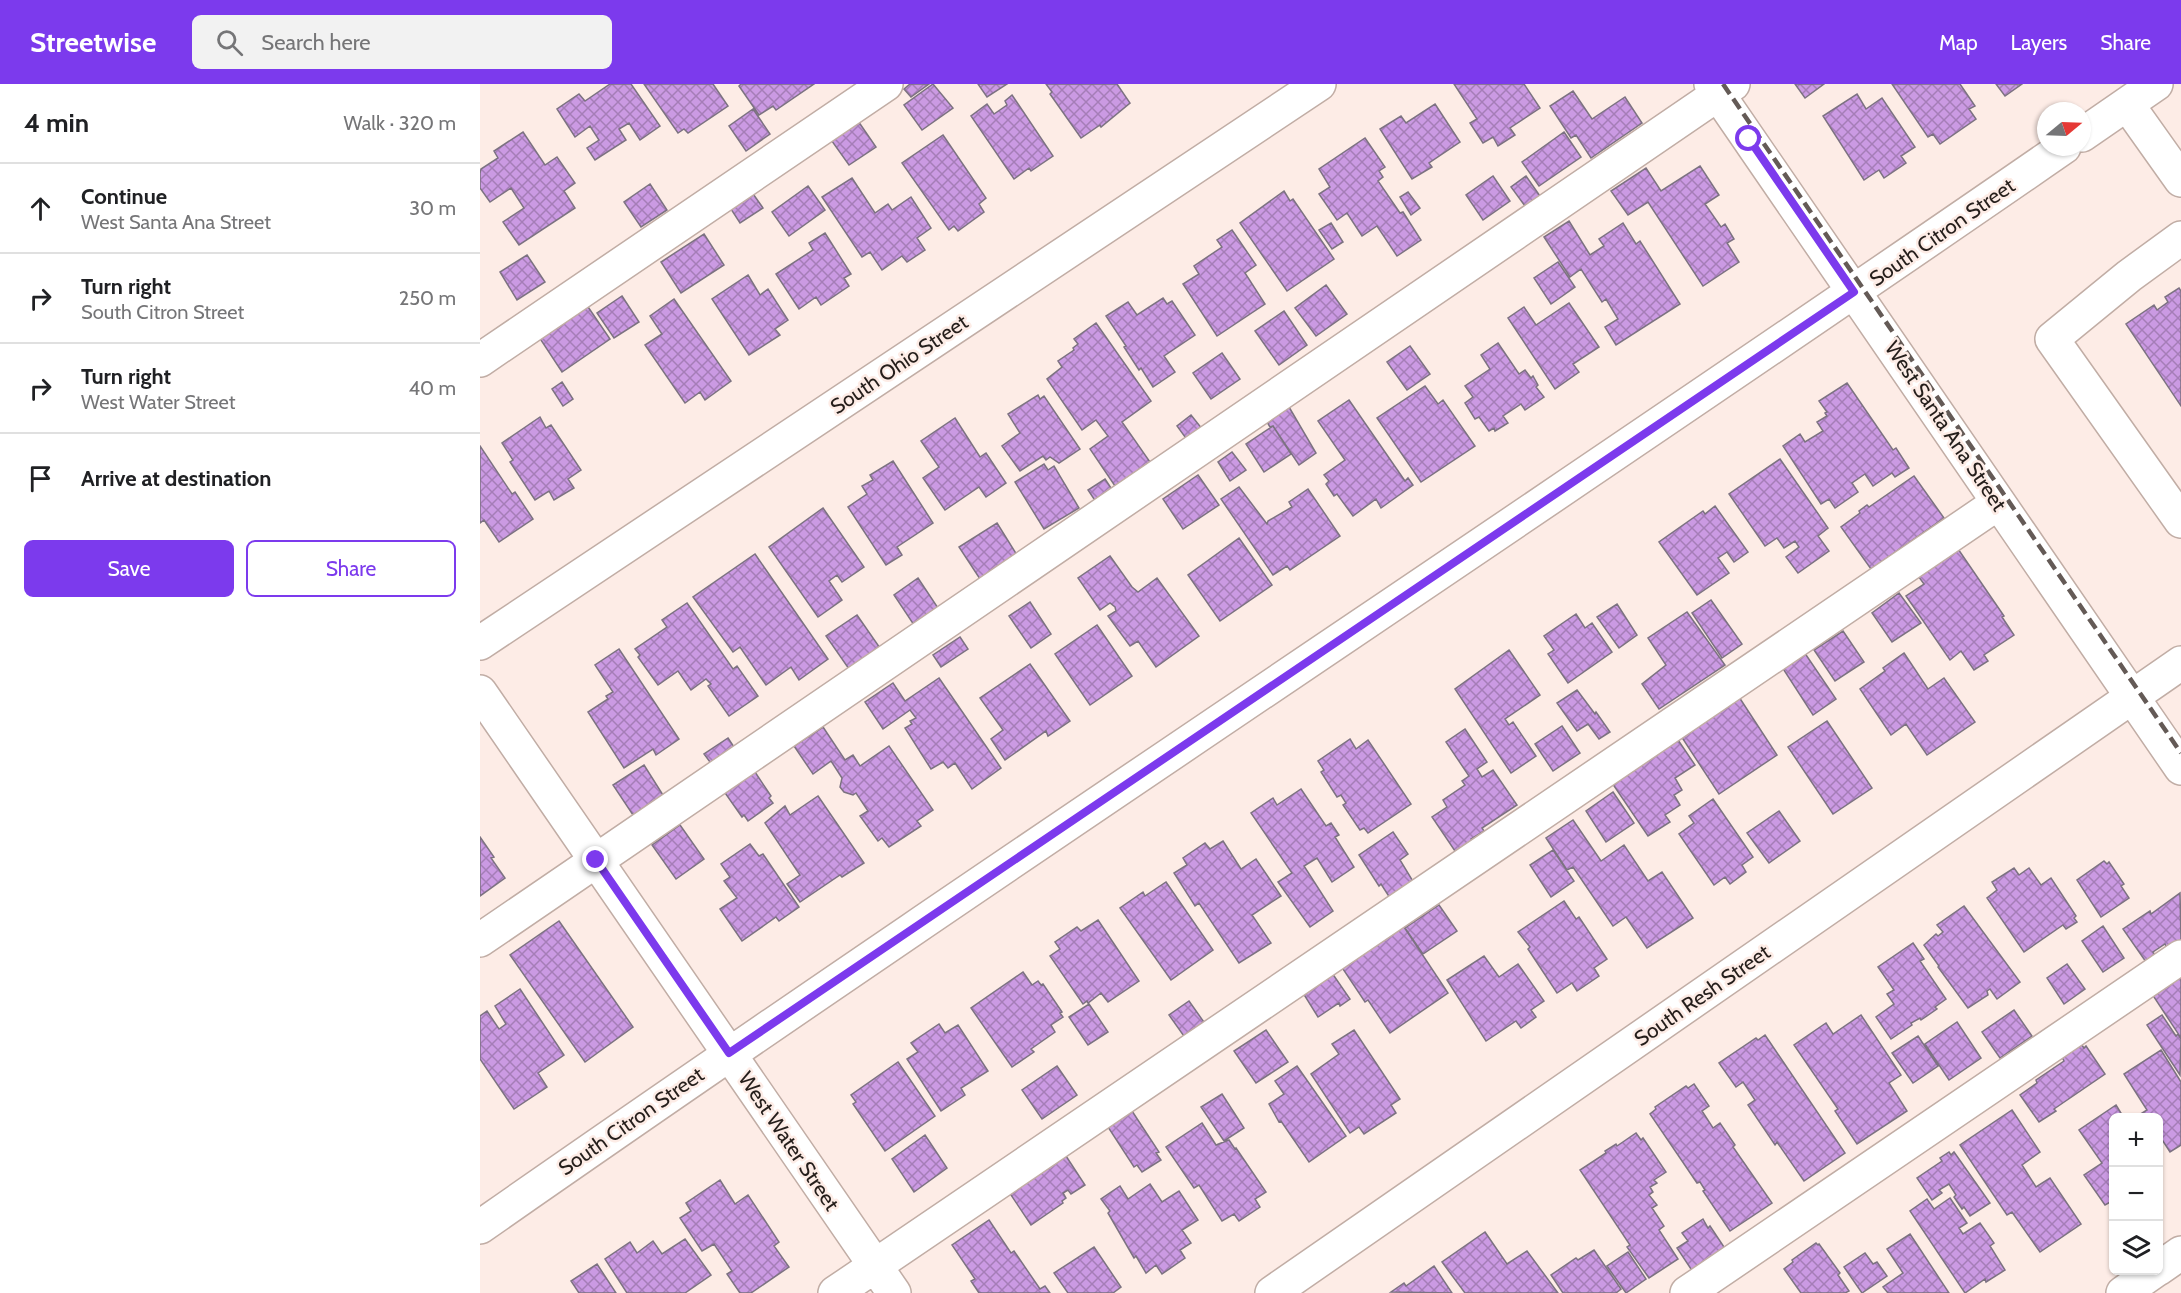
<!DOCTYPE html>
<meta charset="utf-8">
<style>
body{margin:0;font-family:Cabin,sans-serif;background:#f2f2f2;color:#202124}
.controls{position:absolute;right:18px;bottom:18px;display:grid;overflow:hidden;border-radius:9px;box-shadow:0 2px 4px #0004}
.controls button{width:54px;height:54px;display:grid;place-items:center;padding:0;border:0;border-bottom:2px solid #e0e0e0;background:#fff;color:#202124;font:30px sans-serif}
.compass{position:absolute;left:1557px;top:18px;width:54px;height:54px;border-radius:50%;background:#fff;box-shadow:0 2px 4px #0004;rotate:71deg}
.stop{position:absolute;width:18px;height:18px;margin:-14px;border:4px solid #7c3aed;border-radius:50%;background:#fff}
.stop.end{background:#7c3aed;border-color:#fff;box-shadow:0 2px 6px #0008}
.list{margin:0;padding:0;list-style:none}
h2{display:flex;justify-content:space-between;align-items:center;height:78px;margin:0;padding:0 24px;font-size:26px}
h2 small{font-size:20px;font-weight:400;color:#757577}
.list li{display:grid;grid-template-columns:39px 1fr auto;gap:18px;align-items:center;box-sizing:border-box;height:90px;padding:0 24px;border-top:2px solid #e0e0e0}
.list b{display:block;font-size:22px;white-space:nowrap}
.list p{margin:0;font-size:20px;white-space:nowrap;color:#757577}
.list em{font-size:20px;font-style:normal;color:#757577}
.actions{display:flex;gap:12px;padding:18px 24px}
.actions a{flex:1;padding:14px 0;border:2px solid #7c3aed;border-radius:9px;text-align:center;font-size:21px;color:#7c3aed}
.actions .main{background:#7c3aed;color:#fff}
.icon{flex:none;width:33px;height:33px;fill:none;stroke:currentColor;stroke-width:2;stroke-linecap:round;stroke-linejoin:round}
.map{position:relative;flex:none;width:1701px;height:1209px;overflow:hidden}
header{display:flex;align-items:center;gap:36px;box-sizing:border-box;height:84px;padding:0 30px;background:#7c3aed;color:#fff}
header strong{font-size:28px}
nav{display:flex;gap:33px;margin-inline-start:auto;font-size:21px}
.search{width:420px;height:54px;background:#f2f2f2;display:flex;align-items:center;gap:15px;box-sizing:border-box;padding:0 21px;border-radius:9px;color:#757577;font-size:22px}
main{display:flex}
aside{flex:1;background:#fff}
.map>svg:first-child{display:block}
.building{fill:url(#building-cross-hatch);stroke:#7c7281;stroke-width:1.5}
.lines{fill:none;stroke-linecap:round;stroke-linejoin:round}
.minor-casing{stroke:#c1ada5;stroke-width:36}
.minor{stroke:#fff;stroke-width:33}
.rail{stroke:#645a56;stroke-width:4.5;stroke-dasharray:12 6;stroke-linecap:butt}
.route{stroke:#7c3aed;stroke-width:8}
.labels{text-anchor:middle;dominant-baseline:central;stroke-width:5;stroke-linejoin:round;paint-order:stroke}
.street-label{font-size:21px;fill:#251e1b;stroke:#fdece6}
</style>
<header>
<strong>Streetwise</strong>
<div class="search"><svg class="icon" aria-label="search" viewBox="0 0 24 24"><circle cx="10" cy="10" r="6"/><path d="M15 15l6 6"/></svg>Search here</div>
<nav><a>Map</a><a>Layers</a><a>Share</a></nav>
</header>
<main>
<aside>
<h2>4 min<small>Walk · 320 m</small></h2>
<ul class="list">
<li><svg class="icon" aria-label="ahead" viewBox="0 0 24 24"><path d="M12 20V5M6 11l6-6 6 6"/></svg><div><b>Continue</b><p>West Santa Ana Street</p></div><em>30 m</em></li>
<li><svg class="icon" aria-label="right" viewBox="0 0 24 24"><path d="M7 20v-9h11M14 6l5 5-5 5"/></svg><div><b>Turn right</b><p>South Citron Street</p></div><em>250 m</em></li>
<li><svg class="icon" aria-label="right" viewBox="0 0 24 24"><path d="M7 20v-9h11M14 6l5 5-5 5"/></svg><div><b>Turn right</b><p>West Water Street</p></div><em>40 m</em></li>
<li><svg class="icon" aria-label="arrive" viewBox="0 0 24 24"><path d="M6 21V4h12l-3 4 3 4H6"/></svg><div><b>Arrive at destination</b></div></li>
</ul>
<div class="actions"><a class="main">Save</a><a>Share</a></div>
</aside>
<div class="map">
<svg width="1701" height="1209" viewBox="0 0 1701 1209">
<defs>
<pattern id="building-cross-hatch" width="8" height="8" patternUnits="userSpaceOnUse" patternTransform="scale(1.5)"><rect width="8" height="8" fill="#cb9ae3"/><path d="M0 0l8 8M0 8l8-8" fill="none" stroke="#a57db7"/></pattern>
</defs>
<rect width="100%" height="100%" fill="#fdece6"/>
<path class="building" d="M130 0H151L180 42 160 56 149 39 139 45 146 56 115 76 107 64 119 56 110 42 95 53 77 25 99 10 105 17Z
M164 0H233L248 22 208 49 204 45 198 49Z
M261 0H334L296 26 293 22 279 31 259 2Z
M430 0H449L431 13 424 5Z
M453 0 473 24 442 46 424 21Z
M498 0H527L507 13Z
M566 0H637L650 19 621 43 620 41 601 54 570 10 572 8Z
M974 0H1044L1060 24 1030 44 1035 51 1018 62 1013 53 1003 59 990 39 997 35Z
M1315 0H1344L1325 14Z
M1412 0H1480L1495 22 1489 25 1496 35 1460 60 1453 50 1448 53Z
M1516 0H1542L1525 12Z
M1093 7 1112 35 1145 13 1162 39 1111 74 1096 51 1091 54 1070 22Z
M1377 10 1386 25 1402 14 1435 63 1421 72 1426 79 1404 94 1399 86 1384 96 1343 32Z
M532 11 573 72 551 87 549 84 534 95 491 32 507 20 514 30 527 21 525 17Z
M955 20 980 58 949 79 952 83 932 95 900 45 921 32 926 39Z
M273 25 290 50 266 67 249 42Z
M376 34 396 63 369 81 349 53Z
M43 48 65 81 77 73 95 99 84 107 95 124 39 161 23 138 44 124 31 104 10 118 0 104V89L1 85 18 74 14 67Z
M1084 48 1101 73 1059 102 1042 78Z
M463 51 506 114 499 120 504 128 478 147 474 142 469 146 422 79Z
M885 54 905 83 899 87 903 93 898 97 920 129 923 128 941 156 917 172 897 142 882 152 867 129 857 136 839 110 850 103 839 85Z
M1220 82 1239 111 1225 120 1241 143 1245 140 1254 155 1247 159 1259 178 1223 202 1168 118 1148 131 1131 107 1166 84 1181 107Z
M1013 92 1030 117 1003 136 986 111Z
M1046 92 1060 112 1045 122 1031 103Z
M372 94 395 129 408 120 412 126 431 113 451 144 437 154 445 166 427 178 422 172 402 186 390 168 382 173 342 113Z
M170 100 187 126 161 143 144 118Z
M328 102 345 126 309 152 292 128Z
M271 107 283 124 260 139 249 122Z
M804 107 810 117 813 115 854 175 807 207 760 139Z
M928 108 940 124 931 131 920 113Z
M1089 137 1110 171 1124 162 1119 155 1143 139 1156 160 1160 157 1200 220 1136 261 1125 243 1138 235 1126 215 1122 218 1101 185 1090 193 1064 153Z
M851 139 863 158 852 165 839 146Z
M752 146 776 181 765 189 785 220 737 252 703 200 719 190 714 182 742 163 737 156Z
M345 149 371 190 364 194 369 202 341 221 336 213 319 225 296 190 333 166 329 159Z
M224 150 244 181 201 209 181 178Z
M47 171 65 198 37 216 20 188Z
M1078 178 1095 203 1071 220 1054 194Z
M268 191 280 211 288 205 308 236 295 245 300 251 269 271 232 215Z
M846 201 867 230 836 252 815 224Z
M1699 204 1701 207V322L1646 240 1674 221 1677 226 1688 218 1685 213Z
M142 212 159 238 134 254 117 229Z
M683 214 687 220 692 217 715 251 684 272 695 288 673 303 661 284 659 286 644 263 646 262 626 232 648 218 657 231Z
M194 215 251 297 225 316 220 308 205 319 165 261 182 250 170 232Z
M104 217 130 255 82 288 57 250Z
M1089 219 1119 263 1093 280 1099 288 1075 305 1028 234 1044 223 1056 241Z
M804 227 827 261 799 281 775 247Z
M616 239 671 317 642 338 670 378 635 402 610 365 628 352 616 336 602 346 567 295 582 283 578 277 594 266 593 264 598 260 594 255Z
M1018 259 1039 290 1045 286 1051 294 1053 292 1058 301 1056 303 1064 313 1045 326 1041 320 1023 332 1028 339 1015 347 1014 344 1009 347 999 333 995 335 985 319 993 313 985 302 1010 285 1001 271Z
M930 262 950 290 927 306 907 278Z
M742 269 760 295 731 315 713 289Z
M82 298 93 315 83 322 72 305Z
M1367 299 1413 366 1416 364 1429 384 1415 393 1412 389 1393 402 1385 390 1372 399 1378 408 1355 424 1349 415 1341 420 1303 362 1320 350 1325 358 1343 347 1337 338 1347 332 1345 329 1347 328 1339 317Z
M945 302 958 320 963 316 995 362 941 398 897 334Z
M558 311 560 315 564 312 600 365 579 379 570 373 566 376 563 372 540 387 522 362 540 349 528 330Z
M869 316 925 397 928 394 933 401 901 424 896 415 873 432 857 410 854 412 846 400 849 397 844 391 865 376 838 337Z
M809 323 836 369 819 381 793 342 790 343 787 338Z
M711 331 723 346 708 357 697 342Z
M60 333 66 344 71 341 101 386 88 395 94 404 74 416 69 407 55 416 30 378 33 376 22 359Z
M475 334 500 373 506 369 526 399 506 413 499 403 465 426 443 394 459 383 441 357Z
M793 342 811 370 784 388 766 360Z
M0 362 32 410 35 408 53 435 19 458 4 436 0 439Z
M752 368 766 386 750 397 738 378Z
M1300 375 1348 444 1338 452 1349 467 1318 489 1306 473 1319 463 1315 457 1304 464 1297 454 1285 462 1249 410Z
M413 377 453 439 417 463 422 471 406 481 368 423 387 410 382 402 393 396 390 391Z
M564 380 568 386 574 382 599 424 564 445 535 398Z
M718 391 739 421 703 445 683 415Z
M1434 392 1464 434 1391 485 1361 443 1380 429 1379 427 1387 421 1389 423Z
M625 395 633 407 616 418 608 406Z
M759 403 787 440 788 437 812 423 809 418 828 405 860 452 810 486 807 482 793 491 741 415Z
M1235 422 1268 468 1254 478 1247 468 1238 474 1249 489 1217 511 1179 458 1223 427 1225 430Z
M343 424 384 483 362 498 357 491 349 497 362 516 338 533 289 463Z
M517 439 537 471 500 495 479 463Z
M759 454 792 501 740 537 708 491Z
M1476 462 1524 532 1522 533 1534 551 1504 571 1508 577 1494 586 1481 567 1470 576 1426 512 1444 500 1436 489Z
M275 470 348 575 319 596 311 583 286 601 260 563 253 568 213 513Z
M630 472 652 503 658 508 677 494 719 552 676 583 658 557 650 562 628 532 636 527 635 523 630 519 620 526 598 494Z
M438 494 458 524 434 541 414 511Z
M1419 509 1441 539 1412 558 1392 529Z
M1231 516 1262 560 1242 574 1212 529Z
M550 518 571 550 551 564 529 532Z
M207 519 253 585 257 582 278 612 249 632 228 602 231 600 226 595 211 606 198 587 178 601 158 573 160 571 155 565 187 543 182 536Z
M1137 520 1157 551 1139 564 1117 533Z
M1207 528 1245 581 1179 625 1162 600 1186 581 1168 554Z
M1096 530 1105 544 1112 539 1132 568 1088 599 1068 570 1074 566 1064 552Z
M377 531 400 564 369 585 346 552Z
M617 541 652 592 610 621 575 570Z
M1363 547 1384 578 1355 597 1334 566Z
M480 553 488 565 461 583 453 571Z
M139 565 199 655 176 671 173 665 144 684 108 628 128 615 126 612 133 608 115 581Z
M1322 565 1356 615 1333 631 1300 580Z
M1029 566 1060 611 1025 635 1029 641 1033 638 1056 672 1031 689 975 605Z
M1424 569 1448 605 1464 594 1495 638 1447 671 1426 640 1411 651 1380 605 1405 587 1403 584Z
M550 580 590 637 568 652 566 647 525 676 511 655 523 646 500 614Z
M459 594 521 684 492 705 475 679 468 684 463 678 451 685 425 644 432 640 430 637 436 634 430 626 403 645 385 618 413 599 425 617Z
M1097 606 1115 630 1116 628 1130 648 1119 655 1108 640 1097 647 1077 619Z
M1259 613 1297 671 1239 710 1201 652Z
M1347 637 1392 704 1353 730 1308 663Z
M1082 642 1100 669 1073 687 1055 660Z
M343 643 365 676 373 671 380 682 409 662 453 726 437 737 441 742 409 763 402 754 398 757 380 732 388 727 376 709 373 711 364 708 360 703 362 694 351 677 333 690 314 662Z
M985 645 1007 678 997 685 1002 693 1013 686 1037 721 1002 744 1004 747 991 755 993 759 977 770 952 733 967 723 963 716 985 701 982 697 989 692 966 658Z
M1196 653 1215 681 1195 694 1202 706 1194 711 1200 721 1185 731 1190 738 1168 752 1130 696Z
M248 654 256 666 233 682 224 670Z
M870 655 876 665 888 656 931 720 888 749 884 744 880 746 863 721 866 719 861 711 857 713 841 688 844 686 838 677Z
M164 681 183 711 153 731 133 701Z
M273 685 291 712 289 714 293 719 268 737 264 731 262 733 243 706Z
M821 705 846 742 851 739 859 751 855 753 874 783 852 798 837 774 824 782 853 827 830 843 798 798 812 789 771 729 793 714 797 721Z
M1133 708 1154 739 1126 758 1106 727Z
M338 712 384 779 362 793 360 791 320 818 307 800 320 791 285 739 305 722 310 731Z
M1233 715 1273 773 1262 781 1266 788 1250 800 1245 793 1234 801 1199 750 1214 739 1209 732Z
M1299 727 1320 757 1289 779 1267 749Z
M1093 736 1121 777 1144 761 1168 797 1182 788 1213 834 1167 864 1146 833 1133 842 1093 783 1087 786 1066 754Z
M200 741 224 775 196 795 172 761Z
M913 748 928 770 920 776 934 799 910 814 901 800 899 802 879 771Z
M0 753 14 773 11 774 25 794 0 812Z
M743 757 761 785 776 775 801 812 772 831 791 859 759 879 719 819 715 822 694 789 707 781 703 774 725 759 730 765Z
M270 760 279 772 283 770 319 823 299 837 296 833 262 857 240 825 257 814 244 797 250 793 241 780Z
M1073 766 1094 797 1071 813 1050 781Z
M1624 777 1627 780 1629 778 1644 800 1641 802 1649 814 1621 833 1597 796Z
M1534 784 1539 791 1549 784 1561 801 1571 794 1596 832 1594 834 1597 838 1586 845 1583 841 1544 868 1507 814 1517 806 1512 798Z
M686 798 733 866 691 896 640 824 663 808 665 812Z
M1700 809 1701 857 1688 866 1685 860 1673 868 1675 871 1666 878 1643 845 1670 827 1671 830Z
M1084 817 1096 835 1099 833 1127 875 1114 884 1119 892 1097 907 1092 899 1077 909 1048 865 1050 863 1038 848Z
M959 821 977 847 943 870 925 844Z
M1484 822 1540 898 1517 915 1510 905 1507 907 1508 911 1488 924 1458 883 1459 882 1444 861 1456 850 1458 852 1463 848 1457 841Z
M618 836 659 897 628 918 621 909 608 919 607 917 603 920 570 872 580 865 575 858 597 843 601 847Z
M79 837 153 943 105 978 30 871Z
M922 840 968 909 910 949 888 916 885 918 861 882Z
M1623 842 1644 874 1623 888 1602 857Z
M1433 859 1444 875 1440 877 1466 915 1455 923 1457 925 1441 936 1440 934 1431 939 1432 941 1411 955 1396 933 1414 920 1407 910 1414 906 1398 883Z
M1004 872 1019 893 1038 880 1064 917 1051 926 1056 933 1041 944 1036 937 1006 957 967 896Z
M1587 880 1605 905 1584 920 1567 894Z
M543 888 552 901 558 897 561 901 563 900 582 928 580 929 583 933 571 941 575 948 551 965 554 968 532 983 491 924Z
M1701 888V954L1672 910Z
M852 889 870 915 860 922 859 919 838 933 823 909Z
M40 905 84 971 58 989 67 1003 34 1025 0 975V932L7 927 19 945 26 940 15 922Z
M709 917 726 941 706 955 689 931Z
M609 920 628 948 608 961 589 933Z
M1534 926 1552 952 1520 974 1502 948Z
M1381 931 1421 991 1409 999 1427 1027 1377 1060 1355 1027 1358 1025 1314 961 1346 939 1353 950Z
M1682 931 1696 952 1698 950 1701 955 1700 991 1667 941Z
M1477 938 1501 974 1469 996 1445 960Z
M459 940 465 949 478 941 508 987 481 1004 485 1011 461 1027 427 975 438 968 431 959Z
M786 946 808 978 776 999 754 967Z
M874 946 920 1015 911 1021 916 1029 884 1050 879 1043 870 1049 831 990 859 970 852 960Z
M1285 951 1365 1069 1324 1097 1297 1058 1295 1061 1268 1021 1275 1016 1263 998 1256 1003 1239 979 1276 954 1278 956Z
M1438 952 1458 982 1433 999 1412 969Z
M1601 960 1604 964 1606 962 1625 990 1574 1025 1576 1027 1559 1038 1540 1011 1557 999 1556 996 1584 977 1582 973Z
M1681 966 1701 998V1061L1690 1068 1681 1054 1678 1056V1034H1661L1659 1031 1667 1026 1644 990Z
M418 978 455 1032 405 1067 373 1020 376 1018 371 1011Z
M577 982 597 1011 562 1035 542 1006Z
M817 982 866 1052 829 1078 801 1037 799 1038 789 1020 804 1010 795 997Z
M1214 1000 1229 1022 1222 1027 1233 1044 1240 1039 1255 1061 1253 1063 1292 1119 1250 1147 1223 1107 1225 1106 1220 1098 1217 1099 1170 1030 1176 1025 1175 1023 1206 1002 1208 1004Z
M742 1010 764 1044 744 1057 721 1023Z
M1636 1021 1644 1034H1634V1116L1625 1121 1604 1091 1622 1079 1599 1046Z
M1532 1026 1560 1068 1542 1081 1556 1103 1570 1094 1601 1140 1560 1168 1532 1128 1527 1131 1480 1061Z
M652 1027 679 1068 676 1069 681 1076 662 1088 657 1081 654 1083 628 1043Z
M722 1039 736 1061 749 1056 755 1065 756 1064 786 1108 775 1115 780 1123 759 1137 754 1130 742 1137 719 1101 714 1104 686 1063Z
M1156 1049 1161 1056 1163 1054 1186 1088 1174 1096 1177 1099 1170 1103 1173 1108 1169 1111 1177 1121 1172 1124 1184 1142 1179 1146 1198 1175 1169 1194 1147 1163 1150 1161 1100 1086 1126 1069 1125 1067 1136 1060 1137 1062Z
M445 1051 467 1084 434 1108 412 1075Z
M1469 1068 1471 1071 1474 1068 1510 1119 1490 1132 1484 1123 1482 1125 1474 1113 1476 1111 1469 1100 1459 1106 1462 1109 1452 1116 1437 1094 1462 1077 1460 1074Z
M586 1072 605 1101 591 1110 588 1106 583 1109 586 1114 582 1117 583 1119 551 1141 529 1108 574 1077 575 1079Z
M240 1096 255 1120 268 1111 299 1158 294 1162 309 1183 271 1209H260L247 1190 252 1187 234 1160 222 1167 200 1134 211 1127 206 1119Z
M670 1100 682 1118 699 1107 718 1136 702 1146 711 1159 700 1166 705 1174 682 1190 676 1181 666 1189 656 1172 654 1174 628 1129 630 1127 621 1115 640 1102 648 1115Z
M1470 1114 1487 1139 1479 1144 1483 1150 1500 1139 1514 1159 1510 1162 1525 1186 1506 1198 1505 1195 1485 1209 1430 1127 1447 1115 1454 1125Z
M1223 1135 1228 1144 1230 1142 1246 1166 1213 1188 1197 1164 1208 1157 1202 1149Z
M509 1136 531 1169 534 1167 560 1205 565 1202 570 1209H499L491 1197 495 1195 472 1161Z
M1005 1148 1027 1180 1047 1167 1078 1209H985L962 1178Z
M1430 1150 1469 1209H1408L1403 1203 1423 1189 1407 1165Z
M205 1155 231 1191 205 1209H147L125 1175 150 1158 157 1169 173 1157 182 1170Z
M1336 1159 1338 1161 1339 1160 1360 1189 1358 1191 1369 1207 1365 1209H1321L1304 1185 1313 1178 1312 1176Z
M614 1163 641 1203 633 1209H588L574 1189Z
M1114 1166 1141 1205 1136 1209H1083L1071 1191 1096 1174 1098 1176Z
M1148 1168 1166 1195 1146 1209 1127 1182Z
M1385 1169 1393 1180 1397 1178 1407 1192 1382 1209 1364 1183Z
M117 1180 136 1209H99L91 1197Z
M954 1182 972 1209 911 1208 924 1199 926 1202Z"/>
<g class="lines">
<g class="minor-casing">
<path id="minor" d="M1231 0 1701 684
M1647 20 1701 96
M1602 51 1676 0
M1701 154 1649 192 1572 255 1701 437
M0 276 406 0
M0 559 839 0
M0 608 414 1209
M0 856 1253 0
M0 1143C524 777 1059 426 1584 63
M1678 1185 1701 1169
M355 1209 1518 419
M792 1209 1701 579
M1207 1209 1701 873
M1643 1209 1676 1186"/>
</g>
<use href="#minor" class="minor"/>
<path class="rail" d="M1243 0 1701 669"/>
</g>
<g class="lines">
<path class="route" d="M116 776 249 969 1374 208 1269 55"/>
</g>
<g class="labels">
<g class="street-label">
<text transform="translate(1462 148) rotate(-35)">South Citron Street</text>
<text transform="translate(419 280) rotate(-34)">South Ohio Street</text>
<text transform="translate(1466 342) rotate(56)">West Santa Ana Street</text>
<text transform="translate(1222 911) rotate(-35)">South Resh Street</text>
<text transform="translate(151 1037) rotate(-35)">South Citron Street</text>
<text transform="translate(309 1057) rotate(56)">West Water Street</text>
</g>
</g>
</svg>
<div class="controls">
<button>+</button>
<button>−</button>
<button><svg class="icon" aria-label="layers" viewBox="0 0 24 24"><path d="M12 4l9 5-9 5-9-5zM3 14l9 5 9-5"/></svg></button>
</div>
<svg class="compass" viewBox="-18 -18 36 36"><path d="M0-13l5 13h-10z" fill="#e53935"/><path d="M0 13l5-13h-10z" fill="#757577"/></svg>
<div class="stop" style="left:1269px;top:55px"></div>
<div class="stop end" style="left:116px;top:776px"></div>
</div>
</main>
